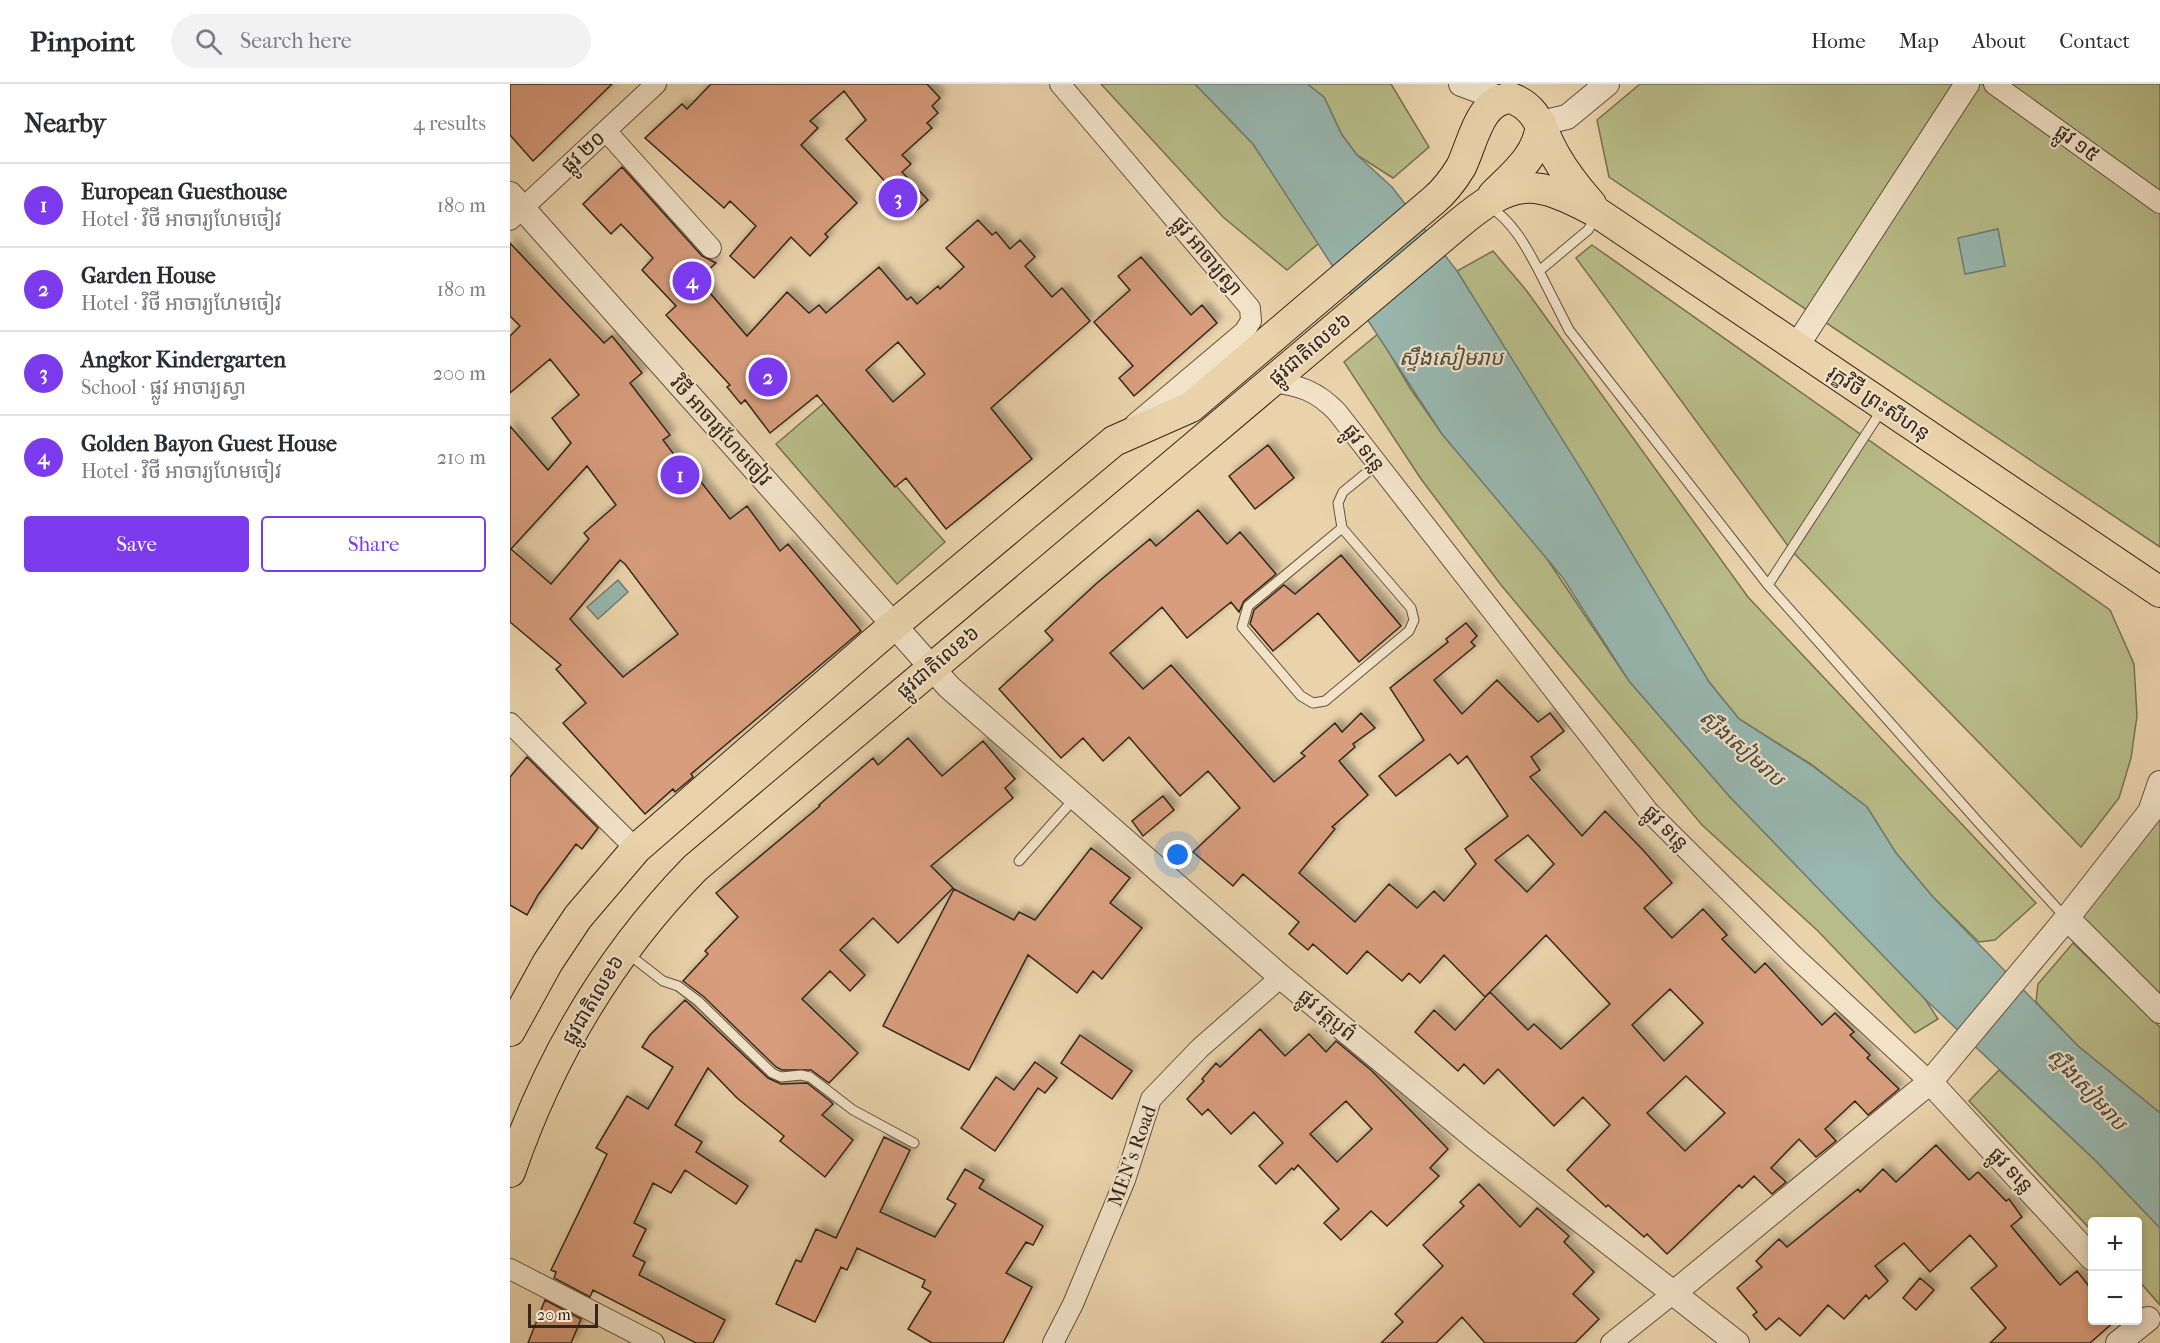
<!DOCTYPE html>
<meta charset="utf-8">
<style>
body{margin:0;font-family:"IM FELL French Canon","Noto Sans Khmer",serif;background:#f2f2f3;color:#2b2b33}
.controls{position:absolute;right:18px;bottom:18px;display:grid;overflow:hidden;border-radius:6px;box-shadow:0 3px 9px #0003}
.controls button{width:54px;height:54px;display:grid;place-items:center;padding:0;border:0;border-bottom:2px solid #e1e1e2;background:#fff;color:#2b2b33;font:30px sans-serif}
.scale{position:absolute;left:18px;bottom:15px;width:70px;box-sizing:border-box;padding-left:6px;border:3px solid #34261b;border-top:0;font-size:16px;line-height:21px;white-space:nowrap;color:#34261b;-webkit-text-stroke:4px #f1e2c8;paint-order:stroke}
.you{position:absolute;left:668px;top:771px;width:21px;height:21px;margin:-15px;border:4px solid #fff;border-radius:50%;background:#1a73e8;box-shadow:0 0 0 9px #1a73e833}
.badge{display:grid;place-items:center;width:39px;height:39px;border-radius:50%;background:#7c3aed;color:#fff;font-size:20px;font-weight:700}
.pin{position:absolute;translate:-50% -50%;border:3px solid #fff;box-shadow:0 2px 6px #0006}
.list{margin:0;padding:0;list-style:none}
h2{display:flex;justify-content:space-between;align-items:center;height:78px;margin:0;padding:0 24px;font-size:26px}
h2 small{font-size:20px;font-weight:400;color:#7c7c81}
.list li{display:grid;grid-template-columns:39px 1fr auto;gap:18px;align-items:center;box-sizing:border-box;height:84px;padding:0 24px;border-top:2px solid #e1e1e2}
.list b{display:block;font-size:22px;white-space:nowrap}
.list p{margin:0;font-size:20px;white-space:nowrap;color:#7c7c81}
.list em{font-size:20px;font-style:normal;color:#7c7c81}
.actions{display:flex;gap:12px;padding:18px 24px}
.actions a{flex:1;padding:14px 0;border:2px solid #7c3aed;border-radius:6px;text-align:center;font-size:21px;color:#7c3aed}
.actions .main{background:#7c3aed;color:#fff}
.icon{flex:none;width:33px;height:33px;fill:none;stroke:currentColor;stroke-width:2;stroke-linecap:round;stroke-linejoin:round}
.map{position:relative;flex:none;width:1650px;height:1259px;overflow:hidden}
header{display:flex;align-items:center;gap:36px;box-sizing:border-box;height:84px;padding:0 30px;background:#fff;border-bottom:2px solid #e1e1e2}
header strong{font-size:28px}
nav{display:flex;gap:33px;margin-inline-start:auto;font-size:21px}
.search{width:420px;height:54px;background:#f2f2f3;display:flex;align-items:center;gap:15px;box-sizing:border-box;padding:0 21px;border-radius:33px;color:#7c7c81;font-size:22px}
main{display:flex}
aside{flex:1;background:#fff}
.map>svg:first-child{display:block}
.green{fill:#b8bc88;stroke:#767152;stroke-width:1.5}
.water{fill:#98b7af;stroke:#707d74;stroke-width:1.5}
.building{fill:#d79d7c;stroke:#34261b;stroke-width:1.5;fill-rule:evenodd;filter:url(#shadow)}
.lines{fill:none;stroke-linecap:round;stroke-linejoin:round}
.service-casing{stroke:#62513f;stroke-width:11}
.minor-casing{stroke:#62513f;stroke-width:22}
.tertiary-casing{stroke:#62513f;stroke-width:26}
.primary-casing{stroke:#34261b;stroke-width:32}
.service{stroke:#f1e2c8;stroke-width:9}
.minor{stroke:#f1e2c8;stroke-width:20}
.tertiary{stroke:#f1e2c8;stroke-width:24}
.primary{stroke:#ead3ab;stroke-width:30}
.labels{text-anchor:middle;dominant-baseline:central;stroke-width:4.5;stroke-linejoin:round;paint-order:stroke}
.street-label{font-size:20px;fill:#34261b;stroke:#f1e2c8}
.water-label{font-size:21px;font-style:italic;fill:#4d4a40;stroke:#f1e2c8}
</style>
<header>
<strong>Pinpoint</strong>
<div class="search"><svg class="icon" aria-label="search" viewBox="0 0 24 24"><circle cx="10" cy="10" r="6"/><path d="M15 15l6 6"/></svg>Search here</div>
<nav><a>Home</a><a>Map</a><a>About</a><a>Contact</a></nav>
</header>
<main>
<aside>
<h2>Nearby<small>4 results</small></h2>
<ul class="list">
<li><span class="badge">1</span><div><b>European Guesthouse</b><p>Hotel · វិថី អាចារ្យហែមចៀវ</p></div><em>180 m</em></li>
<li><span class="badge">2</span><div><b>Garden House</b><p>Hotel · វិថី អាចារ្យហែមចៀវ</p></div><em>180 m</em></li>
<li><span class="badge">3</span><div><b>Angkor Kindergarten</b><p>School · ផ្លូវ អាចារ្យស្វា</p></div><em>200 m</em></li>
<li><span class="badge">4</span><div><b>Golden Bayon Guest House</b><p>Hotel · វិថី អាចារ្យហែមចៀវ</p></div><em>210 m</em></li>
</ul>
<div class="actions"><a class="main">Save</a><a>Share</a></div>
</aside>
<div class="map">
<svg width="1650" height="1259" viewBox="0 0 1650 1259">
<defs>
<filter id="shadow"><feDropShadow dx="5.5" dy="-5.5" stdDeviation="3" flood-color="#0004"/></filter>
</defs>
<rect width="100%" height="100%" fill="#ead3ab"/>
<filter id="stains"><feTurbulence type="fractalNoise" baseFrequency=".00333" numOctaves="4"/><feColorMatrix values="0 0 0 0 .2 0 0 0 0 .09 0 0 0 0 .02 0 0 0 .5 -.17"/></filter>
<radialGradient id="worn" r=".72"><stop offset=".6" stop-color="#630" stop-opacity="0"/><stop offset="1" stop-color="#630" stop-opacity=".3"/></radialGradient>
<path class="green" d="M591 0H685L743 60 809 159 777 186 713 133Z
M797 0H881L919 63 883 94 847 71 832 51 814 13Z
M1130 0H1650V463L1099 93 1087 36Z
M1082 161 1600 526 1624 580 1627 632 1621 674 1609 714 1571 763 1281 466 1066 174Z
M983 167 1016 206 1238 513 1526 819 1485 856 1469 858 1423 813 1386 769 1357 723 1301 680 1229 635 1199 598 947 187Z
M868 250 900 304 932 350 1033 469 1119 597 1220 713 1415 915 1428 935 1405 949 1308 847 1192 741 991 501 911 395 834 278Z
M314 319 435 458 387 500 266 360Z
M1650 733V913L1571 833Z
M1563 859 1650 943V1029L1568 962 1526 918 1528 900Z
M1489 986 1586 1077 1650 1144V1221L1628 1196V1138H1582V1147L1459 1017Z"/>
<path class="water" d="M685 0H797L814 13 832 51 847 71 882 103 947 187 1079 398 1199 598 1229 635 1301 681 1357 723 1386 769 1423 813 1568 962 1650 1029V1144L1586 1077 1415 915 1220 713 1119 597 1053 494 932 350 743 60Z
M1488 145 1495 182 1455 190 1448 154Z
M108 496 118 508 88 535 77 523Z"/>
<path class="building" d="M0 0H102L23 77 0 51Z
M201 0H417L430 14 422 22 428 29 417 39 422 44 392 71 401 80 392 88 418 116 404 129 336 55 356 36 334 7 300 37 308 44 291 61 347 119 315 150 318 153 300 172 281 153 244 194 220 172 246 142 220 117 214 124 135 54 172 20 177 25Z
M112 83 192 172 206 179 188 195 237 252 277 208 299 229 309 221 316 229 369 183 397 216 401 213 407 220 428 202 430 205 454 183 436 164 468 136 482 151 486 148 500 165 510 156 525 173 515 182 542 213 552 204 580 237 481 324 522 375 436 445 396 394 385 403 307 311 260 349 235 316 231 320 217 303 220 301 156 231 166 222 132 186 143 174 111 140 101 150 73 120ZM388 258 415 290 383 318 356 286Z
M0 159 94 259 102 252 132 289 120 299 160 351 153 356 180 392 184 389 220 435 237 422 270 467 278 460 351 547 181 690 183 693 165 708 163 705 135 730 53 639 76 619 46 585 51 581 0 538V342L38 386 61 359 42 334 69 311 40 275 0 309V252L10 242 0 232ZM77 382 106 421 74 449 79 455 41 500 1 465ZM110 476 115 480 168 550 113 593 60 535Z
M631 173 681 231 692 221 707 239 624 312 609 294 623 282 584 238 620 206 608 192Z
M758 361 784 394 745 425 719 392Z
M688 426 717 460 730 448 766 490 734 517 729 528 721 518 677 554 652 523 600 569 633 605 661 581 764 698 795 672 791 669 825 639 832 648 851 629 865 644 843 660 845 663 829 677 858 711 822 743 825 745 789 789 845 838 879 800 907 824 924 807 934 817 966 780 955 765 998 732 957 672 948 680 940 670 886 712 869 692 914 656 880 604 938 558 936 555 956 539 967 552 961 558 965 562 924 596 952 630 987 596 1028 638 1040 629 1054 647 1021 673 1030 686 1020 693 1072 752 1095 727 1133 766 1162 799 1134 824 1162 854 1193 825 1217 851 1212 855 1245 889 1255 879 1312 941 1325 929 1344 948 1340 951 1360 971 1357 974 1389 1005 1358 1031 1345 1017 1315 1045 1326 1057 1306 1073 1289 1055 1261 1084 1276 1098 1262 1110 1244 1092 1232 1104 1229 1101 1157 1170 1137 1150 1134 1153 1098 1121 1096 1123 1057 1086 1100 1041 1073 1013 1044 1042 988 985 974 1000 954 980 948 987 905 948 924 926 945 946 980 908 1018 946 1024 940 1051 965 1100 920 1036 851 975 913 934 871 910 899 899 889 892 897 857 867 837 890 803 860 798 866 779 850 789 838 733 790 723 802 683 768 730 724 698 687 670 712 619 653 593 677 573 654 551 674 489 605 543 556 535 547 587 499 640 455 646 462ZM1018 751 1044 780 1017 808 985 776ZM1160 905 1193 939 1154 977 1122 941ZM1176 992 1215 1029 1175 1067 1137 1029Z
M831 471 891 542 849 578 808 529 763 567 740 540 744 526 774 501 785 510Z
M398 654 432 692 473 657 505 695 495 704 503 714 421 782 443 804 388 859 363 834 330 866 355 891 340 907 320 887 292 915 348 969 319 999 301 986H272L266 983 193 912 173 897 198 870 195 867 228 833 206 809 310 722 309 721 363 674 368 681Z
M17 673 88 744 72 765 66 760 28 811 17 831 0 821V693Z
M653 712 664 726 633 752 622 737Z
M581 764 620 794 600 819 632 844 592 895 583 887 567 909 518 871 459 986 373 942 444 805 504 836 509 828 525 836Z
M175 916 258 994 271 1000 297 999 320 1017 323 1020 312 1031 343 1056 315 1093 270 1057 274 1052 227 1014 198 984 165 1041 192 1058 186 1068 238 1102 226 1120 175 1086 161 1109 143 1099 124 1139 136 1145 123 1172 135 1178 129 1191 215 1236 203 1259H186L83 1206 80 1213 44 1194 46 1188 41 1186 97 1070 86 1064 117 1012 138 1025 163 983 132 963 140 951Z
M750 945 775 972 799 950 816 968 826 957 862 987 938 1065 920 1084 929 1092 877 1142 861 1127 831 1156 814 1139 829 1125 788 1081 784 1086 782 1084 766 1100 749 1082 773 1059 744 1028 721 1050 698 1025 692 1031 677 1015 694 997 692 995 706 979 710 983ZM836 1017 862 1045 827 1078 800 1050Z
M570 951 622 987 602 1015 551 979Z
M525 978 547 994 535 1009 528 1004 485 1067 451 1044 486 993 504 1006Z
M374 1053 400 1066 370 1128 425 1153 446 1120 437 1115 455 1085 474 1096 469 1104 533 1142 523 1161 516 1158 496 1189 522 1203 493 1259H422L398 1245 421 1208 412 1203 415 1196 347 1164 337 1186 331 1183 305 1238 266 1220 286 1176 291 1178 306 1145 326 1154Z
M1426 1061 1459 1096 1468 1088 1496 1117 1499 1115 1512 1133 1501 1142 1550 1201 1567 1187 1582 1206V1236H1606L1580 1259H1480L1496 1244 1461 1204 1487 1182 1460 1151 1420 1188 1394 1159 1365 1182 1378 1197 1359 1215 1356 1211 1334 1235 1318 1221 1290 1252 1269 1234 1256 1246 1243 1231 1247 1228 1227 1204 1252 1183 1246 1177 1269 1155 1277 1163 1348 1105 1350 1108 1373 1085 1386 1098Z
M969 1100 1010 1143 1027 1124 1059 1152 1054 1158 1084 1188 1063 1210 1089 1235 1065 1259H975L952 1233 926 1259H871L893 1238 885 1230 933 1182 913 1161 954 1122 950 1118Z
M1410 1194 1424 1206 1406 1226 1393 1214Z
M35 1216 71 1235 61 1259H18Z"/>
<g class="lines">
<g class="service-casing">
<path id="service" d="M979 122C1003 138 1016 162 1029 187
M1087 132 1078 146 1029 187 1059 246 1258 501 1469 739 1555 833
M832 444 901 524 904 536 899 547 815 617 803 619 791 612 732 543 738 522Z
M832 444 828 419 833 408 866 381
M1258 501 1373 324
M509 777 564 715
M117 869 153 897 168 902 188 917 262 989 271 993 291 991 300 993 343 1026 404 1059"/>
</g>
<g class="minor-casing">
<path id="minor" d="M550 0 740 224 741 237 734 248 625 340
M1484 0 1650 119
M96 47 201 164
M0 136 146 0
M761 298C789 301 807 307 827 328L1138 727 1284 872 1420 998
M0 639 126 765
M0 1185 144 1259
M543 1259 563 1220 615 1096 641 1015 690 964 771 893
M1101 1259 1165 1208"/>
</g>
<g class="tertiary-casing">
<path id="tertiary" d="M951 0 992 15
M1031 39 1057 33 1097 0
M0 110 439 603 771 893 969 1057 1227 1259
M1286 263 1457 0
M1557 834 1650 927
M1420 998 1582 1174
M1165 1208 1420 998 1557 834 1640 728 1650 699
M1608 1259 1638 1235"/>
</g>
<g class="primary-casing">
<path id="primary" d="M983 111C1004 90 1029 71 1031 39
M0 947 38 878 68 833 126 765 384 541 604 357 681 323 924 116C936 106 943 96 951 83 963 59 969 15 1001 14 1029 24 1031 47 1045 71 1055 89 1067 104 1081 120
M0 1088C39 974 101 870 185 784L946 142C1004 93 1023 94 1088 129L1650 508"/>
</g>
<use href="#service" class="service"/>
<use href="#minor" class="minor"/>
<use href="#tertiary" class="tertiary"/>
<use href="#primary" class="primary"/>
</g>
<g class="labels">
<g class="street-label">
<text transform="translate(1567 59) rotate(36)">ផ្លូវ ១៥</text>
<text transform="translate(73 68) rotate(-43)">ផ្លូវ ២០</text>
<text transform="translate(697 172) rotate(50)">ផ្លូវ អាចារ្យស្វា</text>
<text transform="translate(800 265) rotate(-40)">ផ្លូវជាតិលេខ៦</text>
<text transform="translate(1369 319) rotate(34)">រុក្ខវិថី ព្រះសីហនុ</text>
<text transform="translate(211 347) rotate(48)">វិថី អាចារ្យហែមចៀវ</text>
<text transform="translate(854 364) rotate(53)">ផ្លូវ ទន្លេ</text>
<text transform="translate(428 578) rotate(-40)">ផ្លូវជាតិលេខ៦</text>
<text transform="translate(1156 744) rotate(46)">ផ្លូវ ទន្លេ</text>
<text transform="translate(83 916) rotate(-59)">ផ្លូវជាតិលេខ៦</text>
<text transform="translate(817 931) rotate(40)">ផ្លូវ វត្តបូព៌</text>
<text transform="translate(622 1072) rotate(-70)">MEN's Road</text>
<text transform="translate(1501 1086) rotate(47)">ផ្លូវ ទន្លេ</text>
</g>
<g class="water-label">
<text x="941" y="274">ស្ទឹងសៀមរាប</text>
<text transform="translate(1232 664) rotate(41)">ស្ទឹងសៀមរាប</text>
<text transform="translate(1577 1005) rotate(47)">ស្ទឹងសៀមរាប</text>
</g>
</g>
<rect width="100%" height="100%" filter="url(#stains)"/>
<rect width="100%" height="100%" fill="url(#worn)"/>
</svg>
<div class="controls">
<button>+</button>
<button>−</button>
</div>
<div class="scale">20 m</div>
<div class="you"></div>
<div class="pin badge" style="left:170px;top:391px">1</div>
<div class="pin badge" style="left:258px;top:293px">2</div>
<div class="pin badge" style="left:388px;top:114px">3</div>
<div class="pin badge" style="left:182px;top:197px">4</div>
</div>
</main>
